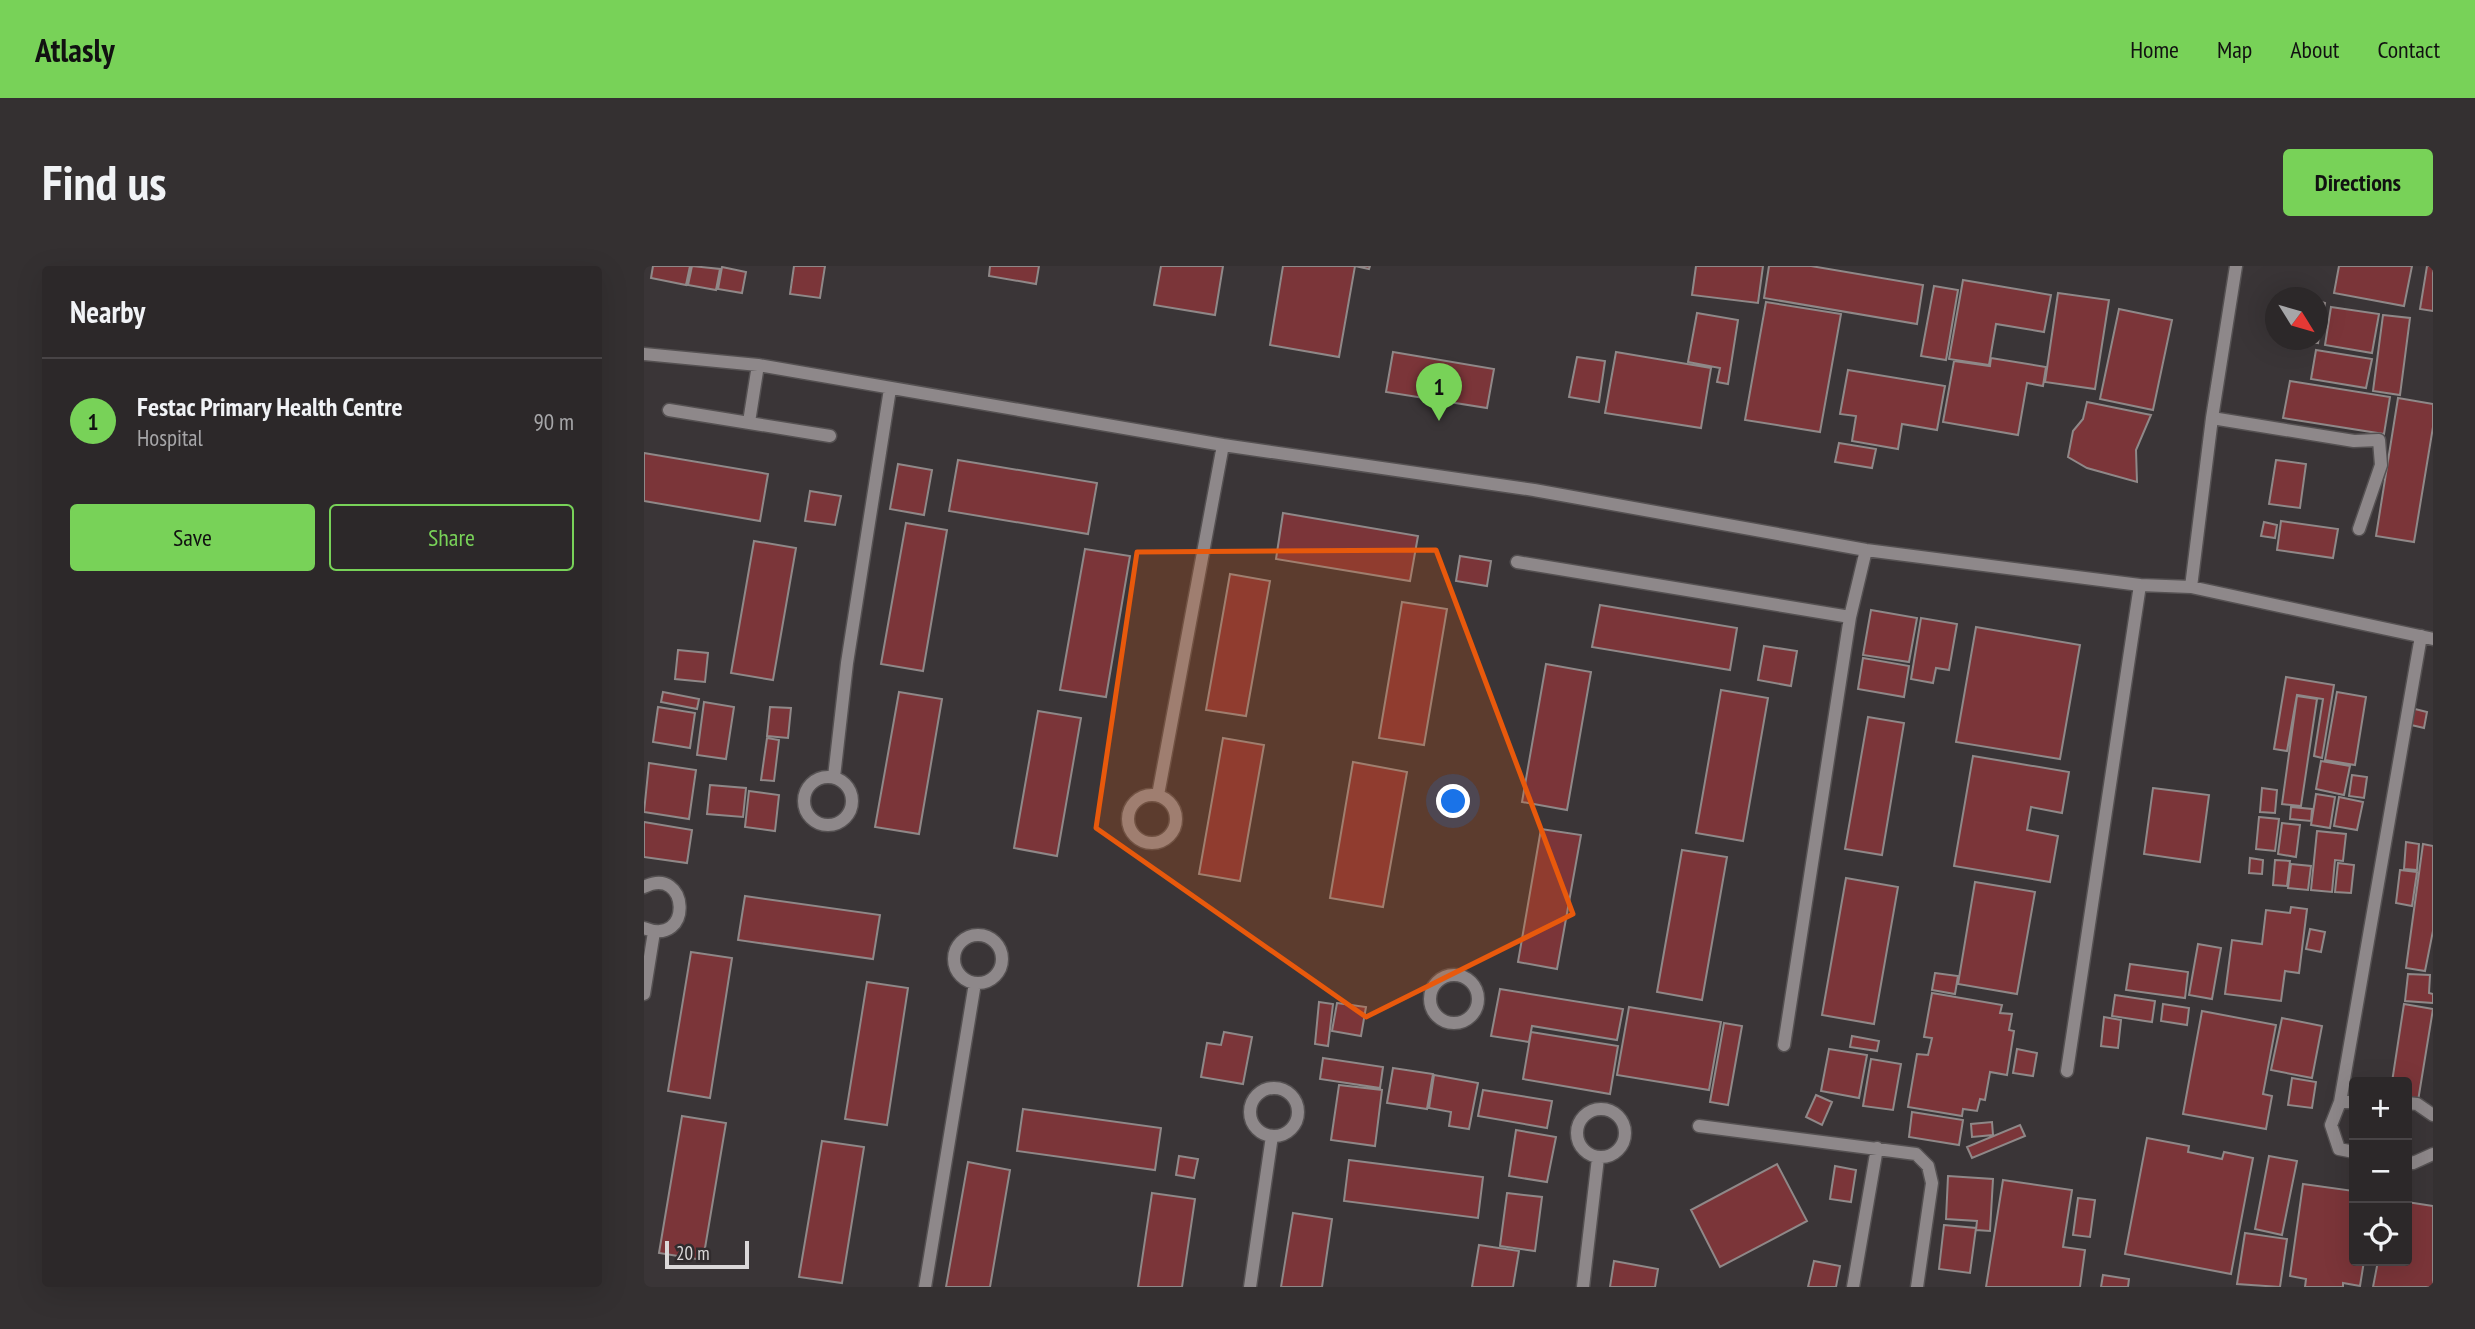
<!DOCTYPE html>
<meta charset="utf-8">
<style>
body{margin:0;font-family:"PT Sans Narrow",sans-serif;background:#343031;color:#f1f3f6}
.controls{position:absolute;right:21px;bottom:21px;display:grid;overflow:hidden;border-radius:7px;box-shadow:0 7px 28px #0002}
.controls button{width:63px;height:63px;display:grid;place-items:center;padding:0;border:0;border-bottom:2px solid #484446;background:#2c2829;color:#f1f3f6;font:35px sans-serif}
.compass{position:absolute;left:1621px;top:21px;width:63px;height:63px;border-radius:50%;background:#2c2829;box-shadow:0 7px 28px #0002;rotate:127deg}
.scale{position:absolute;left:21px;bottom:18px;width:84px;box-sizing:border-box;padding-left:7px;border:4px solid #dbd8d9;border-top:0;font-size:19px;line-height:24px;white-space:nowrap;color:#dbd8d9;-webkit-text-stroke:5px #302b2d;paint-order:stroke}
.you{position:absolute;left:810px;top:536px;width:24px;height:24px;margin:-18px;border:5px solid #fff;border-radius:50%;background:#1a73e8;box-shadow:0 0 0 10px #1a73e833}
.badge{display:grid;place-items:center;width:46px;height:46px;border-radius:50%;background:#78d258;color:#111;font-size:23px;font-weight:700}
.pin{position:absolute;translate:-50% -58px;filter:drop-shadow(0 2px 4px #0008)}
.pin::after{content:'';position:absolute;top:37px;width:24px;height:21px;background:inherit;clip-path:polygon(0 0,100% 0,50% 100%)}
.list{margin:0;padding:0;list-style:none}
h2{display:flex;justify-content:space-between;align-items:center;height:91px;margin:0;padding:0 28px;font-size:30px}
h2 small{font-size:23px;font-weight:400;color:#a6a6a8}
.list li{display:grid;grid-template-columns:46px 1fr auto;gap:21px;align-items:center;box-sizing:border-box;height:126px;padding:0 28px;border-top:2px solid #484446}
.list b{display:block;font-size:26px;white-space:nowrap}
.list p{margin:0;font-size:23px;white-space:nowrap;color:#a6a6a8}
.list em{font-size:23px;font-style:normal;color:#a6a6a8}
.actions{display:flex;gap:14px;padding:21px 28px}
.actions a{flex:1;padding:16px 0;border:2px solid #78d258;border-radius:7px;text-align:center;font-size:24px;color:#78d258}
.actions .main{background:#78d258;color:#111}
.icon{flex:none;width:38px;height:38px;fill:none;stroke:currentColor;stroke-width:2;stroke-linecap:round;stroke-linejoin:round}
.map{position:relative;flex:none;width:1789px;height:1021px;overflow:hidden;border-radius:7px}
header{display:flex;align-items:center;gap:42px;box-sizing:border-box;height:98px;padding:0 35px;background:#78d258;color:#111}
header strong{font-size:33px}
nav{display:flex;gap:38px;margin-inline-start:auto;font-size:24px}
.intro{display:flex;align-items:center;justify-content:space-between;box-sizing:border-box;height:168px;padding:0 42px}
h1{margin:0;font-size:49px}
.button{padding:18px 32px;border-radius:7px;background:#78d258;color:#111;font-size:24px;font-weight:700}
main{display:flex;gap:42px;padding:0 42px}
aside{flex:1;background:#2c2829;border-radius:7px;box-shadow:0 7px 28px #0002}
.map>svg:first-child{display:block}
.building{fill:#7b3539;stroke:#8f8888;stroke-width:2}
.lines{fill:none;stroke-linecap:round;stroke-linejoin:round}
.minor-casing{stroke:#555152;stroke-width:15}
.minor{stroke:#8e888a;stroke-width:12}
.marked{fill:#e8590c;fill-opacity:0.2;stroke:#e8590c;stroke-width:5;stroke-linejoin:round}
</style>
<header>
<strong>Atlasly</strong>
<nav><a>Home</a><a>Map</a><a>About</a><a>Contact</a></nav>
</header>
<div class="intro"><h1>Find us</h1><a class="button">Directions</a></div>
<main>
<aside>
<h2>Nearby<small></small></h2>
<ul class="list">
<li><span class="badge">1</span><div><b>Festac Primary Health Centre</b><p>Hospital</p></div><em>90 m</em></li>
</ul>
<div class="actions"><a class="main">Save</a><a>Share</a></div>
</aside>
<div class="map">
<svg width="1789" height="1021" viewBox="0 0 1789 1021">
<rect width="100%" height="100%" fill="#3a3537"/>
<path class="building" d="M9 0H46L42 19 7 12Z
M48 0 76 3 72 24 44 19Z
M150 0H181L176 32 146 28Z
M346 0H395L392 18 345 10Z
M517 0H579L571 49 510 39Z
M639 0H726L725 3 711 0 695 91 626 79Z
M1052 0H1119L1114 37 1048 29Z
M1125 0H1167L1279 19 1273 58 1120 32Z
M1695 0H1768L1760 40 1690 27Z
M1783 0H1789V45L1776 43Z
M78 1 102 6 98 27 74 23Z
M1319 14 1407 29 1400 66 1352 58 1345 99 1305 93Z
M1290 20 1314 24 1302 94 1277 90Z
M1414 27 1465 34 1451 123 1401 116Z
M1674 35 1681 37 1674 77 1654 74H1674Z
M1122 36 1197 48 1176 166 1101 154Z
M1687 41 1735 48 1728 87 1681 79Z
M1475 43 1528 54 1509 144 1456 133Z
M1053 47 1094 54 1084 118 1073 116 1076 102 1044 96Z
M1739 49 1766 52 1756 129 1729 125Z
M1672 84 1728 93 1722 122 1667 113Z
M749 86 850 103 843 142 742 126Z
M972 86 1067 102 1057 162 961 147Z
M933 91 961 95 955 136 925 131Z
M1347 92 1402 101 1399 120 1383 117 1374 169 1299 156 1310 95 1346 100Z
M1204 104 1301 120 1293 164 1258 158 1254 183 1208 175 1212 150 1196 148Z
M1646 115 1746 131 1740 168 1639 152Z
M1754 132 1789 138V161L1770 276 1732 270Z
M1443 136 1507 149 1492 184 1493 216 1443 202 1424 191 1429 165 1439 153Z
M1195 177 1232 183 1228 202 1191 196Z
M0 187 124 208 116 255 0 235Z
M314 194 453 217 444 268 305 245Z
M1632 194 1662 198 1656 242 1625 238Z
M254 198 288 204 280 249 246 243Z
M166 225 197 230 191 259 161 255Z
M639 247 774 270 766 315 632 293Z
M1637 255 1694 263 1689 292 1633 284Z
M1620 256 1633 259 1631 272 1617 270Z
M262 257 303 264 279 405 237 398Z
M110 275 152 282 129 414 87 407Z
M441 283 486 290 462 431 416 424Z
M816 290 847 295 843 320 812 315Z
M586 308 626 315 602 450 562 444Z
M758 336 803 343 780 479 735 472Z
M956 339 1093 362 1086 404 948 381Z
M1227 344 1273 352 1265 396 1219 389Z
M1277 352 1313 358 1305 404 1292 402 1289 417 1267 413Z
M1332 361 1436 379 1416 493 1312 476Z
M1120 380 1153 385 1147 420 1114 414Z
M34 384 64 387 61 416 31 413Z
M1219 392 1265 400 1260 431 1214 423Z
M902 398 947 406 923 544 878 536Z
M1642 411 1690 419 1678 492 1670 490 1679 433 1653 429 1643 485 1630 483Z
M1077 424 1124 432 1099 575 1052 567Z
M19 426 55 433 53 443 17 436Z
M255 426 298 433 275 568 231 561Z
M1693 426 1722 431 1711 499 1681 494Z
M1653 430 1673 433 1657 540 1638 538Z
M60 436 90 441 82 493 53 489Z
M14 441 51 447 46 482 9 476Z
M126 441 147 442 144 472 123 470Z
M1767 442 1783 446 1780 462 1763 458Z
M394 445 437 452 413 590 370 582Z
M1224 451 1260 457 1238 589 1201 583Z
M123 472 135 474 130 515 117 514Z
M579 472 620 479 596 615 555 608Z
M1329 490 1425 506 1418 547 1387 541 1383 564 1414 570 1406 616 1310 600Z
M1677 495 1706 500 1700 529 1672 523Z
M709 496 763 506 739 641 686 632Z
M5 497 52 504 45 553 0 546Z
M1708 509 1723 511 1720 532 1705 530Z
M66 519 102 522 99 551 63 548Z
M1509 522 1565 529 1556 596 1500 588Z
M1618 522 1633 524 1631 547 1616 546Z
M105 525 135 529 131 565 101 561Z
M1672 528 1691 531 1686 562 1667 559Z
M1695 531 1719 536 1713 564 1690 560Z
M1647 541 1668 543 1667 555 1646 553Z
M1615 551 1635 553 1631 585 1612 583Z
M0 556 48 564 43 597 0 591Z
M1638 557 1656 559 1652 591 1634 588Z
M897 563 937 569 913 703 874 696Z
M1673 565 1702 568 1699 595 1691 594 1688 626 1667 624Z
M1762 576 1775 578 1773 604 1760 603Z
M1779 578 1789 580V665L1781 705 1762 702Z
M1038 584 1083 591 1058 734 1013 726Z
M1606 592 1619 594 1618 608 1605 607Z
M1631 594 1646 595 1643 620 1629 619Z
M1694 597 1710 599 1707 627 1691 626Z
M1647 598 1667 600 1664 624 1644 622Z
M1756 604 1773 606 1768 640 1752 637Z
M1202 612 1254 621 1230 758 1178 749Z
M1331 616 1391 626 1373 728 1314 718Z
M101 630 236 649 229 693 94 674Z
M1647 641 1663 643 1655 707 1641 705 1637 735 1581 728 1588 674 1618 678 1622 644 1646 647Z
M1666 663 1681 666 1677 686 1662 683Z
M1554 678 1577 682 1568 733 1545 729Z
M47 686 88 692 66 832 24 825Z
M1486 698 1544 706 1541 732 1482 724Z
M1291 707 1314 710 1311 728 1288 724Z
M1764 708 1786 709 1785 727 1789 728V737L1761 735Z
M223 716 264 722 243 859 201 853Z
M856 723 979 743 973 774 888 760 885 776 847 770Z
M1288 727 1358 739 1356 747 1368 748 1365 764 1370 765 1363 809 1346 806 1341 834 1336 833 1333 845 1319 843 1318 850 1264 841 1273 788 1284 789 1288 772 1280 771Z
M1471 729 1511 735 1508 756 1468 750Z
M675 736 689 738 684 780 671 778Z
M693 737 722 741 717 770 688 765Z
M1519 738 1545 742 1543 759 1517 755Z
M1760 738 1789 743 1774 835 1763 833V816H1748Z
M985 741 1077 756 1065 824 973 809Z
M1558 745 1632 759 1619 828 1628 830 1622 863 1539 848Z
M1460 751 1477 754 1474 782 1457 780Z
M1638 752 1678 760 1668 812 1627 804Z
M1080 757 1098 760 1084 839 1066 836Z
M580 766 608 771 599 818 557 811 563 777 577 779Z
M887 766 974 780 966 828 879 813Z
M1208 770 1235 775 1233 785 1206 781Z
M1185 783 1223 789 1215 832 1177 825Z
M1373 783 1393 787 1389 810 1369 807Z
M679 792 739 801 736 822 676 813Z
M1227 793 1257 798 1249 844 1219 840Z
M749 802 789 808 783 843 743 837Z
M790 809 834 817 825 863 805 860 807 846 785 842Z
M1648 812 1672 816 1668 842 1644 839Z
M695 819 738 824 731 880 687 874Z
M839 824 908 835 903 862 834 850Z
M1172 829 1188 836 1178 859 1162 851Z
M379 843 517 862 511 904 373 885Z
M1268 846 1319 854 1315 879 1265 871Z
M38 850 82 857 59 994 15 987Z
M1348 856 1349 869 1328 871 1327 858Z
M1376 859 1381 870 1328 892 1323 881Z
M872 864 912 871 903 916 865 910Z
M1503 872 1545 880 1544 886 1578 893 1580 886 1609 892 1587 1008 1481 988Z
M178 875 220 881 198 1017 155 1011Z
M535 890 554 893 550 912 532 909Z
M1625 890 1653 895 1638 969 1611 963Z
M705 894 839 911 834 952 700 935Z
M324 896 366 904 346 1021H302Z
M1133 898 1163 955 1076 1001 1047 944Z
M1191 900 1212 904 1207 936 1186 933Z
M1304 910 1349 913 1346 965 1332 964 1333 955 1302 953Z
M1359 914 1428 924 1419 981 1441 984 1436 1021H1342Z
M1659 918 1710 925V995H1720L1716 1020 1699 1017V1021H1661L1662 1013 1646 1010Z
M508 927 551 933 538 1021H494Z
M863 927 898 931 891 985 856 980Z
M1434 932 1451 934 1446 971 1429 969Z
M1763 936 1789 940V1021H1729L1734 995H1763Z
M649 947 688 953 678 1021H637Z
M1300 959 1332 962 1326 1007 1295 1003Z
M1601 967 1643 973 1636 1021 1593 1018Z
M835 979 875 985 869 1021H828Z
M970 995 1014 1003 1011 1021H966Z
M1170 995 1196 1000 1192 1021H1164Z
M1459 1009 1485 1013 1484 1021H1457Z"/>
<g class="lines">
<g class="minor-casing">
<path id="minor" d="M0 88 114 99 579 179 890 224 1222 284 1496 319 1547 321 1789 373
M25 144 186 170
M1568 152 1710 175 1735 174 1737 199 1715 263
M105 156 114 99
M873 296 1206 351
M1547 321 1568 152 1592 0
M160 535a24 24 0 1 1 48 0a24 24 0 1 1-48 0Z
M190 511 203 397 246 123
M484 553a24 24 0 1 1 48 0a24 24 0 1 1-48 0Z
M514 529 579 179
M0 621C45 598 50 682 0 662
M310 693a24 24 0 1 1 48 0a24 24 0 1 1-48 0Z
M786 733a24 24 0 1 1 48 0a24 24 0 1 1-48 0Z
M0 728 10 666
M1140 779 1206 351 1222 284
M1423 805 1496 319
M606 846a24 24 0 1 1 48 0a24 24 0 1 1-48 0Z
M1696 836H1710
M1763 837 1773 838 1789 849
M933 867a24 24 0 1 1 48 0a24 24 0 1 1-48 0Z
M1055 860 1272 888 1284 900 1288 917 1273 1021
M1710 886 1695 883 1687 859 1696 836 1777 370
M1763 896 1769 897 1789 888
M281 1021 331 717
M606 1021 628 870
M939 1021 954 892
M1209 1021 1233 882"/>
</g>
<use href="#minor" class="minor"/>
</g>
<path class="marked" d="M792 284 929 648 722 751 452 562 493 286Z"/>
</svg>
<div class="controls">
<button>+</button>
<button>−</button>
<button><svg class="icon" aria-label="locate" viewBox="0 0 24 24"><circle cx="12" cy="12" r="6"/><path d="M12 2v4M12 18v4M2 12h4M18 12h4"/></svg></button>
</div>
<svg class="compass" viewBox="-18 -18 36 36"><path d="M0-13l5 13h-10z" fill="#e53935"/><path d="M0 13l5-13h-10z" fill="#a6a6a8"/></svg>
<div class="scale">20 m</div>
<div class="you"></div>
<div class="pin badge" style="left:795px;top:155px">1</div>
</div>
</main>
